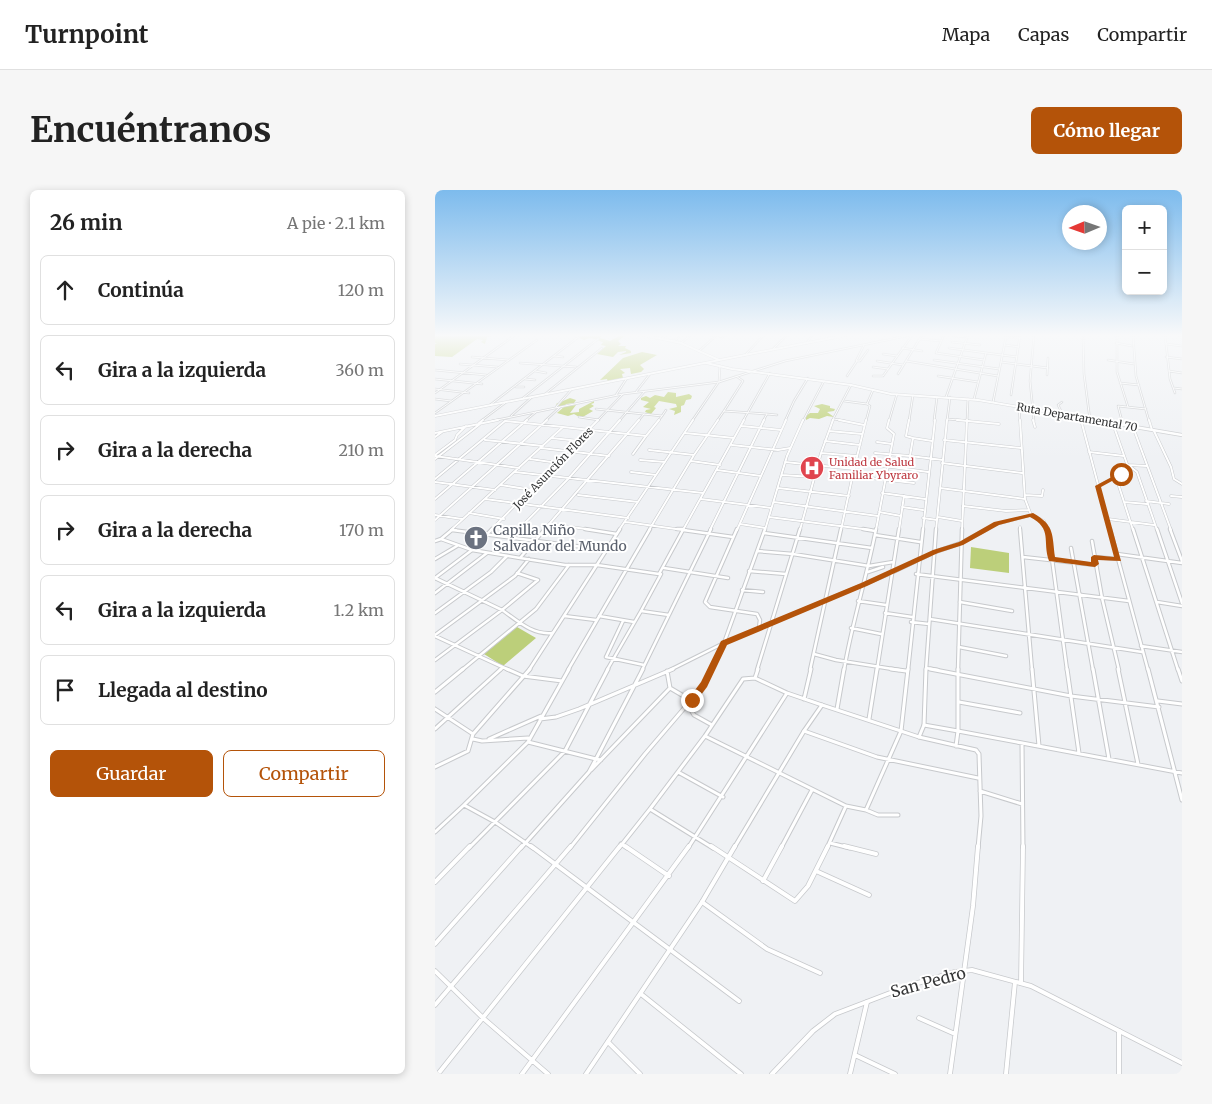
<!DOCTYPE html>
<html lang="es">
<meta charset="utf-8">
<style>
body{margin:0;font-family:Merriweather,serif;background:#f6f6f6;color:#222}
.controls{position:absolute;right:15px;top:15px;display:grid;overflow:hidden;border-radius:8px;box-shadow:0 2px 8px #0003}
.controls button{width:45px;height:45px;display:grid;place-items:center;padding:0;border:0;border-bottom:1px solid #e0e0e0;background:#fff;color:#222;font:25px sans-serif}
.compass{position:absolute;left:627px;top:15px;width:45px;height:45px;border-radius:50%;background:#fff;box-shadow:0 2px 8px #0003;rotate:268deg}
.stop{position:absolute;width:15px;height:15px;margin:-11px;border:4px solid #b45309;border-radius:50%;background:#fff}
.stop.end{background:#b45309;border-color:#fff;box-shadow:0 1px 5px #0008}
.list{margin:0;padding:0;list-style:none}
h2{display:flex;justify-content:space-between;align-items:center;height:65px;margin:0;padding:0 20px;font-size:21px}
h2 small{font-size:16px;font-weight:400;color:#767676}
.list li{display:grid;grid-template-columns:32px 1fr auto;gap:15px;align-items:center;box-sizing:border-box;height:70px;margin:0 10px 10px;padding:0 10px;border:1px solid #e0e0e0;border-radius:8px}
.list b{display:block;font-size:19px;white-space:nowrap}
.list em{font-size:16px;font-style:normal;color:#767676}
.actions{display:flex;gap:10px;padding:15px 20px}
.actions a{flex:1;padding:11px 0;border:1px solid #b45309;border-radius:8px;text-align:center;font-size:18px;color:#b45309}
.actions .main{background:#b45309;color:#fff}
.icon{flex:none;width:28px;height:28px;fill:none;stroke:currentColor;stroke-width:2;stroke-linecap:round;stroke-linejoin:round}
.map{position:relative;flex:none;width:747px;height:884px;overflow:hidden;border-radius:8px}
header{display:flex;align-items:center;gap:30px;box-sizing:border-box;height:70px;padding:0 25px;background:#fff;border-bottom:1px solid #e0e0e0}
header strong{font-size:24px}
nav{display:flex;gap:28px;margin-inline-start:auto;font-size:18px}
.intro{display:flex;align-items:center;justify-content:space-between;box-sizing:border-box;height:120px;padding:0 30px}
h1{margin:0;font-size:35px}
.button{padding:12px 22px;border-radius:8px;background:#b45309;color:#fff;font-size:18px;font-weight:700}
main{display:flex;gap:30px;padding:0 30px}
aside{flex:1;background:#fff;border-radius:8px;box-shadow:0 2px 8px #0003}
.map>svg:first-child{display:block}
.green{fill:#bccf7a}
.forest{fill:#bace6d}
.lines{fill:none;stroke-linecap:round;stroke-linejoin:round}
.minor-far4-casing{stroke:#c7c9cc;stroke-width:2.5}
.minor-far3-casing{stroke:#c7c9cc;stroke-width:3}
.minor-far2-casing{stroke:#c7c9cc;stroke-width:4.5}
.minor-far1-casing{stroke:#c7c9cc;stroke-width:5}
.minor-casing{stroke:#c7c9cc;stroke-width:5.5}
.tertiary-far4-casing{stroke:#c7c9cc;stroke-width:2.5}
.tertiary-far3-casing{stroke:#c7c9cc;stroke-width:3}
.tertiary-far2-casing{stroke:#c7c9cc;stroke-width:4.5}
.tertiary-far1-casing{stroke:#c7c9cc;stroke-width:5}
.tertiary-casing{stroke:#c7c9cc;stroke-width:5.5}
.secondary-far1-casing{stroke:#c7c9cc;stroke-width:3}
.secondary-casing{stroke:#c7c9cc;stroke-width:4}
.primary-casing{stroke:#c7c9cc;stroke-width:3}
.minor-far4{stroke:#fff;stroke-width:1}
.minor-far3{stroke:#fff;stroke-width:2}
.minor-far2{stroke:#fff;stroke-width:2.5}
.minor-far1{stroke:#fff;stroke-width:3}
.minor{stroke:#fff;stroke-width:4}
.tertiary-far4{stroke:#fff;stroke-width:1}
.tertiary-far3{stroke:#fff;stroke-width:2}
.tertiary-far2{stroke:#fff;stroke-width:2.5}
.tertiary-far1{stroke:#fff;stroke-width:3}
.tertiary{stroke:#fff;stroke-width:4}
.secondary-far1{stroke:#fff;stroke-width:2}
.secondary{stroke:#fff;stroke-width:2.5}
.primary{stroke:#fff;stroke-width:2}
.route{fill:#b45309}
.labels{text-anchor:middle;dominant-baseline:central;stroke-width:4;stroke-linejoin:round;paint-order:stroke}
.far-street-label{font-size:11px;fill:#353637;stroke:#fff}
.far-health-label{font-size:11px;fill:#be3a42;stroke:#fff;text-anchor:start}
.worship-label{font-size:14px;fill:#5b616d;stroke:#fff;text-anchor:start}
.near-street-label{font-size:16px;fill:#353637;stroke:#fff}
</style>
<header>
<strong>Turnpoint</strong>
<nav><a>Mapa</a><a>Capas</a><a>Compartir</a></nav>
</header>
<div class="intro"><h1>Encuéntranos</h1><a class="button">Cómo llegar</a></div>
<main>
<aside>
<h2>26 min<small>A pie · 2.1 km</small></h2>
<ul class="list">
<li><svg class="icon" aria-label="ahead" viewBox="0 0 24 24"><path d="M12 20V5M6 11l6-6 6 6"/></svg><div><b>Continúa</b></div><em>120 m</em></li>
<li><svg class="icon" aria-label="left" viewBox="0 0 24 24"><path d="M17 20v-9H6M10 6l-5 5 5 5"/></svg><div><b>Gira a la izquierda</b></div><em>360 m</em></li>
<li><svg class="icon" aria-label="right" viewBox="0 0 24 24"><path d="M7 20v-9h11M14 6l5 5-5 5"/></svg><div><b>Gira a la derecha</b></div><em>210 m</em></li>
<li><svg class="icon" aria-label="right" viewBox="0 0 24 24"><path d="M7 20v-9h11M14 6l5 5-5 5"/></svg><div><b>Gira a la derecha</b></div><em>170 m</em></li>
<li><svg class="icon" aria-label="left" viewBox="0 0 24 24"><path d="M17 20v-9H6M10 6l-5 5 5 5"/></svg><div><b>Gira a la izquierda</b></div><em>1.2 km</em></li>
<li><svg class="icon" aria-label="arrive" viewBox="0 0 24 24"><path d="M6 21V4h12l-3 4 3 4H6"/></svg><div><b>Llegada al destino</b></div></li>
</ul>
<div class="actions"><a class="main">Guardar</a><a>Compartir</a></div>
</aside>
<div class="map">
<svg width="747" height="884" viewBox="0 0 747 884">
<rect width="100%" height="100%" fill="#eff1f4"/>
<path class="green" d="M536 357 574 363V383L535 378Z
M82 437 101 448 68 476 49 464Z"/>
<path class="forest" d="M0 145H19L17 147 27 145H63L52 147 50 154 46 152 48 150 42 149 17 167 0 166V154H2L0 153Z
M144 145H167L165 148 175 151 186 145H191L183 151 186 154 183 156H191L190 158 196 161V163L184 165 191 162V161L183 162 178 167 162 164 171 156 166 155 168 152C160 150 158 146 149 150L143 147Z
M207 162 222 165 205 175 209 179 206 182 196 184 195 178 185 179 190 183 187 184 188 188 173 192 172 189 165 190 188 168Z
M233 202 241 203V207L254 204 257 206 256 209 251 210 249 215 246 216V222L239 225 240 221 234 219 242 217 241 214 224 211 219 217 221 218 216 224 210 222 211 220 216 219 208 217 214 212 206 210V208L211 206 215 208 220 205 229 207Z
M135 208 141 210 139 213 131 214 130 216 141 215 135 223 144 222V219L159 211V213L156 214 159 216 154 219 158 221 146 228 139 224 133 226 122 223 130 216H123L121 214Z
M387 214 395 216V218L400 219 399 221 392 222 399 227 392 226 384 229 375 228 371 230V226L375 223H383L385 219 379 216Z"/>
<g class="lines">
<g class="minor-far4-casing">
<path id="minor-far4" d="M277 145 288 147
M509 145 501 163 549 170
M648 145 649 184 655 230
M682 145V182L693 217
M698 145 701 186 714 231
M730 145 735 189 740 203
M743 145 747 146
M518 146 532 147
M227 148 232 145
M485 149 506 151
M239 151 247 145
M517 152 545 155
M246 153 256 145
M372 153 377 145
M681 153 697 156
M731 154 747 156
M429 155 421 171H425L433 160
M570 155 584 157
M467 158 487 161
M514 158 582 167
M338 159 352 145
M264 161 282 145
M448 164 462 166
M310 165 329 145
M119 166 128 167
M37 167 73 170
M731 167 747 169
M499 170 564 179
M673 170 699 174
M442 171 468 175
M471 171 563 186
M566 172 613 178
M85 173 141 177
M25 174 62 177
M438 177 453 179
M0 180 51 185
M100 181 111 183
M734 181 747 183
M463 184 487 145
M612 185 613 168
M412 186 422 171
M438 186H448L476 147 475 145
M503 186 543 192
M0 189 47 194
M90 189 100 190
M284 192 285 176
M685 193 704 195
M81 197H89
M739 198 747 199
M0 199 34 203
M201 202 215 184
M0 203 80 145
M109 205 167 158
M181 205 192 188
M576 205 585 145
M88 208 163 149
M0 209 16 211
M539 209 551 163
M409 211 432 214 438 200
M558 212 571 147H585
M627 212 623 215 628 225
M55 215 146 145
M121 217 137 199
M584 217 585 231
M161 219 227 226 223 231
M289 221 332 224 328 231
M289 221 308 191 301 186
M0 223 102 150
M332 224 342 225
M76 226 97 207
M227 226 231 220
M144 227 164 230
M645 228 646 231
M399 229 410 231
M512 229 535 231
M46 231 70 213
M57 231 188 204
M70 231H72
M90 231 101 222
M110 231 125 217
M184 231 210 201
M203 231 209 224
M257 231 283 193
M282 231 289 221
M308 231 335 183
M350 231 359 211 373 188
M368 231 389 191
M397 231 416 195
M431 231 435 216 432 214
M454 231 462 204
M474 231 478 205
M499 231 502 207
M512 231 515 207
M599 231 595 191 599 145
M687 231 683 216 711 219"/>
</g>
<g class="minor-far3-casing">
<path id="minor-far3" d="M404 230 429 235
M474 230 471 246 478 248 475 266 508 270
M522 230 564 234
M585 230 590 309 596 325 609 331 613 340
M598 230 600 237
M646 230 675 340
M687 230 688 235
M714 230 717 240
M44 233 48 230
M678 234 692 274 702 282 722 340
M307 236 346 240
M128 237 211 246 224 230
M698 237 736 340
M394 241 427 244
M719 241 736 277 739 289 747 294
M0 243 63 230
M250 243 299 248
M0 247 7 242
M117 248 144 251
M478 248 497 251
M50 250 108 256
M509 250 586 258
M390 251 425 255
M442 252 457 254
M297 255 343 260 355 258
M106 258 174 266
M214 260 259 265
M654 262 689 266
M386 263 422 266
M440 263 475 266
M198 264 211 246
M0 265 20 250 22 245 31 236
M0 266 84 278
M0 269 45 234
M95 269 123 273
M205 270 230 272
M256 271 285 275
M350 272 419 279 406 340
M507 273 587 283
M442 275 493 282
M693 275 712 276
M419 279 431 230
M282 280 326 286
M80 282 268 303
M196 282 221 285
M347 285 378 287
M681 287 698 340
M435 288 479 293
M0 289 70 231
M0 292 60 300
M66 295 97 300
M663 296 686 284 692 274
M343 298 414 306
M505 298 590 309
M447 303 490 309
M143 305 203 312
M590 305 607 306 608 300
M736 306 747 307
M0 309 92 230
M50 309 193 328
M266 309 336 318
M711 311 734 314
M339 312 443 326
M689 312 712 314
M528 316 571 321 593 320
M467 317 488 320
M444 322 466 326
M34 323 69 329
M0 325 27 329
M334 327 436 340
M503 327 527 331
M488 328 502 330
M673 329 719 335
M0 330 112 230
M191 332 248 340 309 230
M115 334 158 340
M305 334 330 338
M585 337V340
M16 340 128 237 70 231
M17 340H21
M83 340 133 289 185 230
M109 340 204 230
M184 340 258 230
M214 340 259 265 283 230
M248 340H251
M275 340 329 230
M302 340 351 230
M330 340 352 266 368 230
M365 340 386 263 398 230
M441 340 459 244 452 238 454 230
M464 340 469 306
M488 340 500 230
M501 340 512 230
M550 340 562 334 596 325"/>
</g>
<g class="minor-far2-casing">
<path id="minor-far2" d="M150 339 182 344
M242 339H248
M302 339 270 412 275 417 322 424 325 430 324 438
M428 339 440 341
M585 339 597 480
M613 339 632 480
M675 339 713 480
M698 339 743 480
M722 339 747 413
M735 339 747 371
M17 340 171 360
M329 343 437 358
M440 345 485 352
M77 347 85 339
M6 349 37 360 85 368 110 339
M0 351 6 349 18 339
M657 351 667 408 684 480
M636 358 658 480
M322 361 358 364 434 376 458 372
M682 364 747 373
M588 367 660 375
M660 367 683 369
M85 368 130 375H162L224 384 248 340 298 347
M0 369 22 356
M229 378 293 388
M314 381 351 384
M433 382 448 377
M226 384 206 421 234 425
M481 384 694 411
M0 388 67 420 103 390 82 383
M307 400 328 402
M0 403 52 363
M423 411 451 415
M525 412 577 421
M722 412 747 416
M0 423 56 382 72 366
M450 423 477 427
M129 426 161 430
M164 426 199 432
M495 429 707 462
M188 431 171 467 209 475
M476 432 494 434
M416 438 446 444
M0 445 80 386 94 369
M0 446 74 480
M706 456 747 462
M524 457 571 466
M379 464 401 470 464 480
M0 470 67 420C83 431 97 445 117 443
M491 478 503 480
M27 480 101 419 134 375
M65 480 67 478
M94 480 185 339
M133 480 215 339
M172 480 206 421
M207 480 276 339
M235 480 289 453 456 383 500 362 526 353 552 339
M276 480 289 453 330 339
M322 480 365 339
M375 480 406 339
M409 480C417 432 432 387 441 339
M442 480 464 339
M473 480 488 339
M491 480 501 339"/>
</g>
<g class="minor-far1-casing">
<path id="minor-far1" d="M72 479 88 486 127 491
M134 479 93 552 161 569 208 479
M456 479 471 481
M495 479 636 506 724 517
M597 479 604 556
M632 479 644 563
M658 479 674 569
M683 479 703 574
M713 479 747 610
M743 479 747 491
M232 481 235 498 257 511
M320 488 323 479
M0 502 28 479
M369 509 376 479
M723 511 747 514
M524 512 585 523
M253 515 259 525 277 535
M0 519 38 544
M402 519 409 479
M105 529 121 527 144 519 238 479
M434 529 442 479
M489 535 491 479
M0 539 66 479
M369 541 442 567 543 588
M270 546 411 616 431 620 466 541 473 479
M484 547 541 560 544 564 546 626 543 658
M38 549 47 551 93 548
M54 549 106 526
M93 552 29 615 60 632 98 658
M587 553 588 658
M521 556 523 541 747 583
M0 577 33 561 38 544 95 479
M156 580 235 498
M243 582 288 607
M545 601 587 614
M215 619 270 546 308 489 320 488 352 503 387 515
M431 620 443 625H463
M0 642 29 615
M395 653 415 658
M186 654 192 658
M34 658 130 561 173 479
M86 658 154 582 161 569 166 570
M135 658 210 564 269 495 277 479
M184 658 215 619 278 658
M253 658 352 503
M346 658 377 600
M392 658 411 616"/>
</g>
<g class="minor-casing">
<path id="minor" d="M96 656 304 811
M190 656 234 686
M276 656 360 711 373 696 393 656
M409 656 441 664
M381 681 434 705
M328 691 347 656
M0 692 35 656
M267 712 332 759 385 783
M0 754 87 656
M0 781 48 828 113 884
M586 793 588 656
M206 804 306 884
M0 815 136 656
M484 828 520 844
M684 841V884
M173 852 205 884
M420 865 460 884
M3 884 185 656
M87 884 254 656
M415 884 432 812
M515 884 538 716 543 656
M571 884 580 792"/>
</g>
<g class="tertiary-far4-casing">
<path id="tertiary-far4" d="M511 207 533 145
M162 231 188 204 284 192 350 171 476 145
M532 231 533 209"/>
</g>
<g class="tertiary-far3-casing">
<path id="tertiary-far3" d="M56 340 163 230
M527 340 532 230"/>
</g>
<g class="tertiary-far2-casing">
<path id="tertiary-far2" d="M0 388 37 360 57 339
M523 480 527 339"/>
</g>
<g class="tertiary-far1-casing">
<path id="tertiary-far1" d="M299 658 369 541 387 515 484 547 489 535 523 541V479"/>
</g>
<g class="tertiary-casing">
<path id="tertiary" d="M151 884 267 712 300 656
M337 884 378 841 400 824 476 795 520 782 537 780 596 796 747 873"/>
</g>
<g class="secondary-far1-casing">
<path id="secondary-far1" d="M208 145 246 153 284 170
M271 173 297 179 416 195 456 204 543 210 667 231"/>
</g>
<g class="secondary-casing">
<path id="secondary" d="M659 230 747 245"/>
</g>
<g class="primary-casing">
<path id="primary" d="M0 226 412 145"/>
</g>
<use href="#minor-far4" class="minor-far4"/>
<use href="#minor-far3" class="minor-far3"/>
<use href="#minor-far2" class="minor-far2"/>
<use href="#minor-far1" class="minor-far1"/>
<use href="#minor" class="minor"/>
<use href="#tertiary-far4" class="tertiary-far4"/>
<use href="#tertiary-far3" class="tertiary-far3"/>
<use href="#tertiary-far2" class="tertiary-far2"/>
<use href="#tertiary-far1" class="tertiary-far1"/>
<use href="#tertiary" class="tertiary"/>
<use href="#secondary-far1" class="secondary-far1"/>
<use href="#secondary" class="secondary"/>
<use href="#primary" class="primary"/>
</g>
<linearGradient id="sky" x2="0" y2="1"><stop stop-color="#7dbbed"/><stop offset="0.54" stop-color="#f8f9fa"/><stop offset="1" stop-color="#f8f9fa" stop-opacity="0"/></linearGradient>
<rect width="747" height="269" fill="url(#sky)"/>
<path class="route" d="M686 282 688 285 666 297 686 371 663 370 664 374 660 377 614 371C607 351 618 339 595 327L564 335 528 355 503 363 432 396 292 455 272 497 260 513H254V508L266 492 286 451 426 393 498 360 524 352 559 332 598 323C620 335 617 345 620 367L656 372V367L659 365 679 367 660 296Z"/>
<defs>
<g id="hospital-disc" transform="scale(1.25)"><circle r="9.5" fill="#e0444e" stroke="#fff"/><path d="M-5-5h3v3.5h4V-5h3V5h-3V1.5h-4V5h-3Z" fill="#fff"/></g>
<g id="church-disc" transform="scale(1.25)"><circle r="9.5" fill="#6b7280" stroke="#fff"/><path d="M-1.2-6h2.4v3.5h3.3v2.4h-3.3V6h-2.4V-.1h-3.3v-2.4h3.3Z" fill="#fff"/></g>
</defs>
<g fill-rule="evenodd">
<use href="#hospital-disc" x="377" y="278"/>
<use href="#church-disc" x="41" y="348"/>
</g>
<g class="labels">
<g class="far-street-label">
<text transform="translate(642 227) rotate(10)">Ruta Departamental 70</text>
<text transform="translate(118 278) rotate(-46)">José Asunción Flores</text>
</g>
<g class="far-health-label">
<text x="394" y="272">Unidad de Salud<tspan x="394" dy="13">Familiar Ybyraro</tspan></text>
</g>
<g class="worship-label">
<text x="58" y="340">Capilla Niño<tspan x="58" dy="16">Salvador del Mundo</tspan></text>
</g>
<g class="near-street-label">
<text transform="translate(493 792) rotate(-15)">San Pedro</text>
</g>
</g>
</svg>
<div class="controls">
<button>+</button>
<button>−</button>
</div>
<svg class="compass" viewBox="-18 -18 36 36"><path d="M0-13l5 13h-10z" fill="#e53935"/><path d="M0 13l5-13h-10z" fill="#767676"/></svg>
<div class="stop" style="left:686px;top:284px"></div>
<div class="stop end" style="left:257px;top:510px"></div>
</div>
</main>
